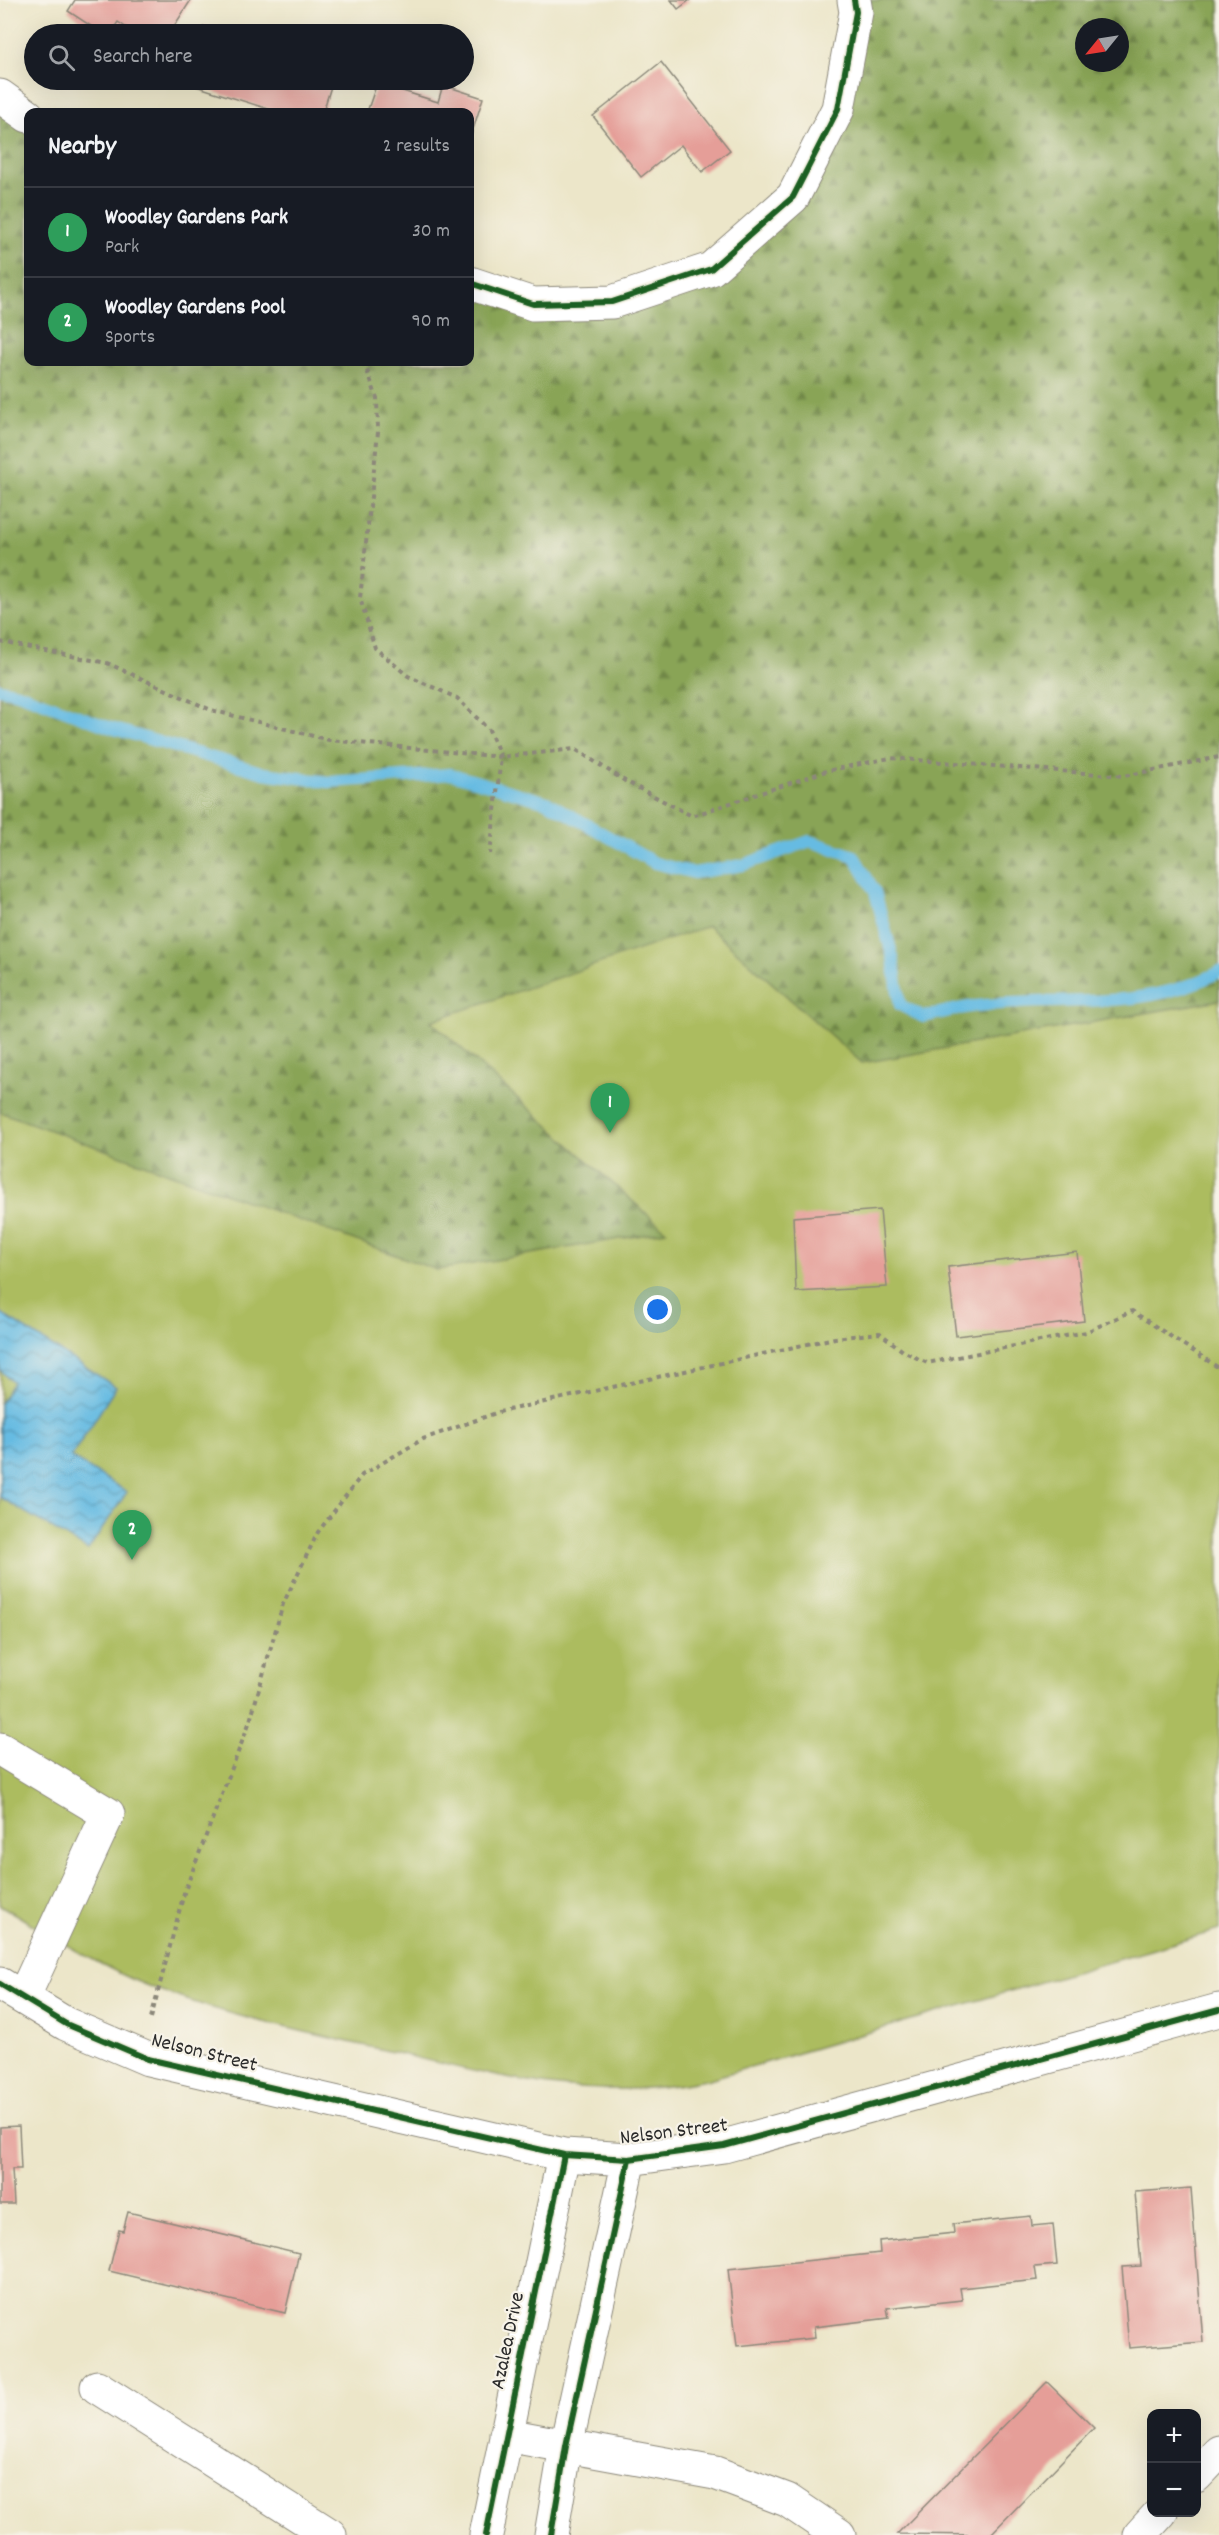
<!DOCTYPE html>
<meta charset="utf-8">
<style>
body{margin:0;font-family:Dekko,sans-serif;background:#242831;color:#f1f3f6}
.controls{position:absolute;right:18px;bottom:18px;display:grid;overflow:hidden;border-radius:12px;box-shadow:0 6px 24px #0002}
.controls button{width:54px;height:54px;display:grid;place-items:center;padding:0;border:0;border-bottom:2px solid #363941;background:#171b24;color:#f1f3f6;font:30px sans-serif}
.compass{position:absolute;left:1075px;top:18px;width:54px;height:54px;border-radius:50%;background:#171b24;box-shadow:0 6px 24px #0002;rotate:240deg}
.you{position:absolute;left:658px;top:1310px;width:21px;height:21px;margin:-15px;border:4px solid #fff;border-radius:50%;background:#1a73e8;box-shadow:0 0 0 9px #1a73e833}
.badge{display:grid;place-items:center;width:39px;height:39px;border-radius:50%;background:#1f6fb2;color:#fff;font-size:20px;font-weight:700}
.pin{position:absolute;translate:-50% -50px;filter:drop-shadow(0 2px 3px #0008)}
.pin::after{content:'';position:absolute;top:32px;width:21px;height:18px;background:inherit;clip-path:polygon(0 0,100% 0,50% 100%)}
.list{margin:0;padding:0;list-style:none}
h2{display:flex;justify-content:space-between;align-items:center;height:78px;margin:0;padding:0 24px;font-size:26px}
h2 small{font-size:20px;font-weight:400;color:#9ea1a6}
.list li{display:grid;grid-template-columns:39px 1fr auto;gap:18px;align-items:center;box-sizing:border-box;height:90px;padding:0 24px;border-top:2px solid #363941}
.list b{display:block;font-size:22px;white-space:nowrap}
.list p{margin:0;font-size:20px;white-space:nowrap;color:#9ea1a6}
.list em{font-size:20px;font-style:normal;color:#9ea1a6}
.icon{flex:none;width:33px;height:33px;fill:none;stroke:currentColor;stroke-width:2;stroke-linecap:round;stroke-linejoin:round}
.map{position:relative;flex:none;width:1219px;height:2535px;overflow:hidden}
.search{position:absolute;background:#171b24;box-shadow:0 6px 24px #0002;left:24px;top:24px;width:450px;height:66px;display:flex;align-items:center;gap:15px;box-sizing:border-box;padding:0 21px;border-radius:33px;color:#9ea1a6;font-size:22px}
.panel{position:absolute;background:#171b24;box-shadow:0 6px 24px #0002;left:24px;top:108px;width:450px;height:258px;border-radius:12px}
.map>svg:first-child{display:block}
.green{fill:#acbc5f;stroke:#6c7445;stroke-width:1.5;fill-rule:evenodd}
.forest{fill:url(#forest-firs);stroke:#5a6840;stroke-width:1.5;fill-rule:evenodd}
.water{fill:url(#water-waves);stroke:#487386;stroke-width:1.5}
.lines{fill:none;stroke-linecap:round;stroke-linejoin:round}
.stream{stroke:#66bbe2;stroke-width:12}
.building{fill:#e59e98}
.minor-casing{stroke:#8c887a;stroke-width:35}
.path{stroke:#8c887a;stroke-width:4;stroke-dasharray:4.5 4.5;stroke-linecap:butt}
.minor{stroke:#fff;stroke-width:33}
.cycleway-casing{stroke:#f7f3e8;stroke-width:10}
.cycleway{stroke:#1b5e20;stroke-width:6}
.labels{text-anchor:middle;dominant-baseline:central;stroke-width:4.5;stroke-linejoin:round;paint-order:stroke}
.street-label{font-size:21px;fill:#2b2b2b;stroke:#f7f3e8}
</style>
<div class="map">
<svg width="1219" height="2535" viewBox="0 0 1219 2535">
<defs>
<pattern id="forest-firs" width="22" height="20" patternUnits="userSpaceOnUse" patternTransform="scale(1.5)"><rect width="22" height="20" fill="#89a456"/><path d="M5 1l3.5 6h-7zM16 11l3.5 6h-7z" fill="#708647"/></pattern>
<pattern id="water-waves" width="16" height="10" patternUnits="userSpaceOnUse" patternTransform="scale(1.5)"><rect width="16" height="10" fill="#66bbe2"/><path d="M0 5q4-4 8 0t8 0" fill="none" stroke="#5498b7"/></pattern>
</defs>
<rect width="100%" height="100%" fill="#f7f3e8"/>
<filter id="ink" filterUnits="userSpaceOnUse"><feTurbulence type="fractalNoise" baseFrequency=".0167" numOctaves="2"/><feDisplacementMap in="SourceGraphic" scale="12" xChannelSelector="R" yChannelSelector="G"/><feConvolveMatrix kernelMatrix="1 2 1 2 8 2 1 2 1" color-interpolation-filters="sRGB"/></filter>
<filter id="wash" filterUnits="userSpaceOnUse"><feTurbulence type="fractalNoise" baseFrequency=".008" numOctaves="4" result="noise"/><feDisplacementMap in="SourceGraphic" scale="24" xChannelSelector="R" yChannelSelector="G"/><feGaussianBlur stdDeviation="1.35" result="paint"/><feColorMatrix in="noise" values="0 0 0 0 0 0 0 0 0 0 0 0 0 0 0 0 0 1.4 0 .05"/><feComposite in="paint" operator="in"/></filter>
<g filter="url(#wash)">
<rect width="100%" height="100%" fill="#ece6c9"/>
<path class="green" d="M1219 0V1930L706 2080C583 2105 493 2075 375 2048 296 2030 218 2014 143 1984 93 1963 47 1933 0 1905V169L28 362H470L612 351 921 56ZM1084 27H1120V63H1084Z"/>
<path class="forest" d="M854 0H1219V1000L862 1063 708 926 431 1021 666 1231 437 1270 0 1112V96L28 116V362H470V283L533 304 711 269 793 197 838 109ZM1084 27H1120V63H1084Z"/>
<path class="water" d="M0 1313 116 1387 71 1457 127 1492 88 1550 0 1497V1404L13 1382 0 1370Z"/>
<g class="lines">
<path class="stream" d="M0 689 18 693 111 728 264 773 328 782 451 774 547 802 655 863 694 873 743 865 810 841 854 856 875 892 893 958 900 1005 923 1017C941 1013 959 1008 977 1006 1061 995 1140 1014 1219 972"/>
</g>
<g id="blocks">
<path class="building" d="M75 0H191L169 34H136L118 22 110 34H103L68 11Z
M671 0H690L678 9Z
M204 27 226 34H201Z
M661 62 730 150 702 172 681 145 641 177 593 116Z
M187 80H333L323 112H278L186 83Z
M377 83 438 102 443 85 483 98 470 139V112H367Z
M880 1210 887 1287 796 1292 793 1217Z
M1077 1252 1084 1321 956 1336 948 1267Z
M19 2126 21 2169H12L14 2204H0V2127Z
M1191 2188 1203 2342 1129 2348 1122 2267 1141 2266 1135 2192Z
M128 2212 299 2253 285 2313 109 2271 119 2230 123 2231Z
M1031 2216 1032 2226 1053 2224 1057 2265 1035 2267 1037 2280 960 2288 962 2300 887 2308 889 2318 814 2327 815 2338 737 2346 728 2269 880 2253 879 2241 954 2233 953 2224Z
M1047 2382 1094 2428 990 2535 897 2534Z"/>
</g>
</g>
<g filter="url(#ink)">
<use href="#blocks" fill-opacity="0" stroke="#8c887a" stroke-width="1.5"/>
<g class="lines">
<g class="minor-casing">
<path id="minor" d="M0 96 28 116
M470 283 533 304 612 302 711 269 793 197 838 109 856 12 854 0
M0 1749 108 1814 23 1998
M0 1984 66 2024 148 2059 564 2155 629 2159 724 2146 1219 2010
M97 2387 330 2535
M506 2435 715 2473 787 2500 839 2535
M1196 2476 1219 2452
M486 2535 564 2155
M551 2535 566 2446 629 2159
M1140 2535 1161 2512"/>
</g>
<path class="path" d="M364 362 377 398 378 432 360 598 375 648 408 676 457 698 489 730 501 757 490 854
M0 642 107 663 211 710 329 740 501 757 575 749 625 781 692 816 826 771 890 758 1124 776 1219 757
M151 2018 184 1893 250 1721 283 1604 318 1532 362 1475 423 1439 499 1412 835 1338 880 1333 903 1351 927 1363 1086 1332 1132 1311 1219 1368"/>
<use href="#minor" class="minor"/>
<g class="cycleway-casing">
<path id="cycleway" d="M470 283 533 304 612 302 711 269 793 197 838 109 856 12 854 0
M0 1984 66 2024 148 2059 564 2155 629 2159 724 2146 1219 2010
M486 2535 564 2155
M551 2535 566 2446 629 2159"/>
</g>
<use href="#cycleway" class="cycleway"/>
</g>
</g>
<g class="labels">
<g class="street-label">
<text transform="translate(204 2054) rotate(14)">Nelson Street</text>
<text transform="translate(674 2133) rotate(-7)">Nelson Street</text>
<text transform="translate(509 2341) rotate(-78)">Azalea Drive</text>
</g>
</g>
</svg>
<div class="controls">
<button>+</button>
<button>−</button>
</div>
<svg class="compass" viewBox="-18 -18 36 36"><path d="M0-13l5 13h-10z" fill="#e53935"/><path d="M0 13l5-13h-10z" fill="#9ea1a6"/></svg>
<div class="you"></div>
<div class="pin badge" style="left:610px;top:1133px;background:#2e9e5b">1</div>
<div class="pin badge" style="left:132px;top:1560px;background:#2e9e5b">2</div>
<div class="search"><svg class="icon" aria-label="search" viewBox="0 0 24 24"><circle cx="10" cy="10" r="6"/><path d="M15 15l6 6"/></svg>Search here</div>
<section class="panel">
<h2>Nearby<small>2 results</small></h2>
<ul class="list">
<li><span class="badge" style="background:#2e9e5b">1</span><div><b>Woodley Gardens Park</b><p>Park</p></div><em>30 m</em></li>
<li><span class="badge" style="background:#2e9e5b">2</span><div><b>Woodley Gardens Pool</b><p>Sports</p></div><em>90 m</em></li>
</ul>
</section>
</div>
